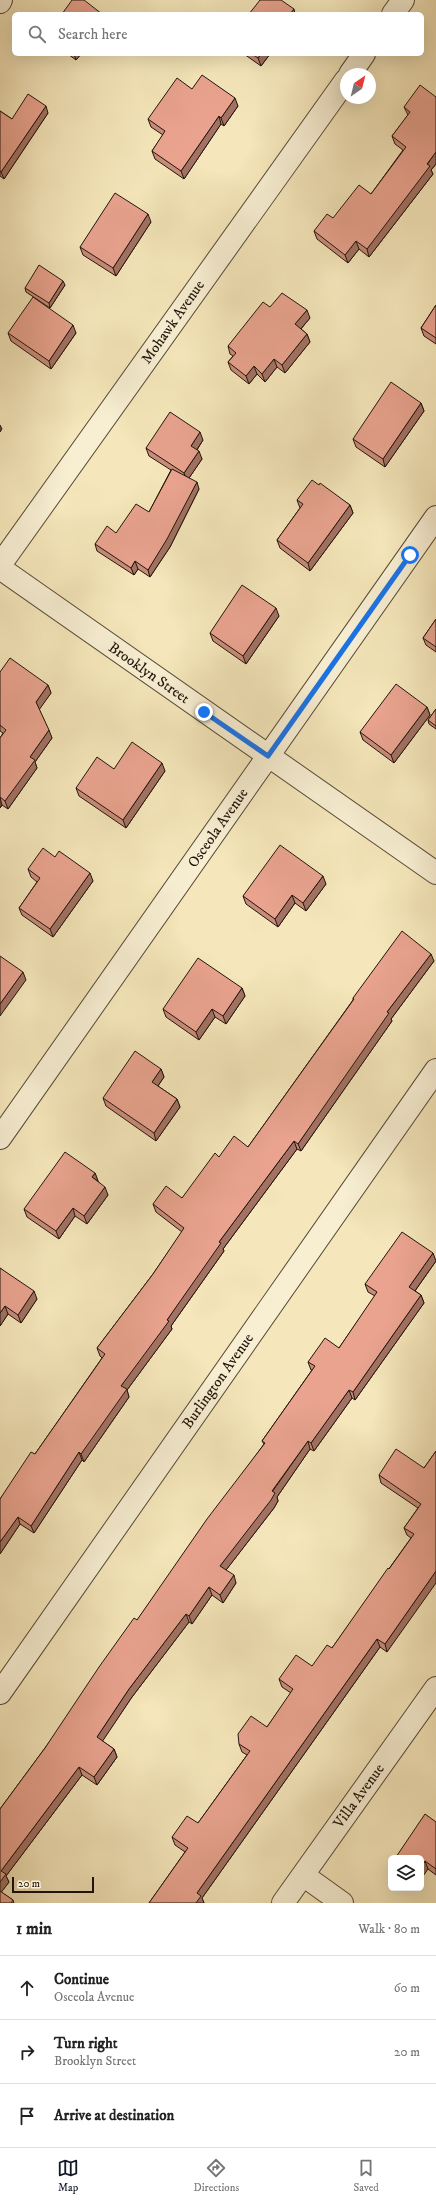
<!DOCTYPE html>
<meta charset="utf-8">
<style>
body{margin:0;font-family:"IM FELL DW Pica",serif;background:#f2f2f2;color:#222}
.controls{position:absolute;right:12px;bottom:12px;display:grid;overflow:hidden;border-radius:6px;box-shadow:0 4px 16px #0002}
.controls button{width:36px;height:36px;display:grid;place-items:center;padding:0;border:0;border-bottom:1px solid #e0e0e0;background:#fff;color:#222;font:20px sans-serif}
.compass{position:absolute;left:340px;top:68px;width:36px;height:36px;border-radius:50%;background:#fff;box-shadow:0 4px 16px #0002;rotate:35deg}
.scale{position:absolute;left:12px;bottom:10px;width:82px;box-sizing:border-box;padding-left:4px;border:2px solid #21150b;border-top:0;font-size:11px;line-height:14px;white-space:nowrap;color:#21150b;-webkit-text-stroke:3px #f8efd3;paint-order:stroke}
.stop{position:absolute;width:12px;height:12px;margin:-9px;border:3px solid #1a73e8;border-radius:50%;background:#fff}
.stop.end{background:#1a73e8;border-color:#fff;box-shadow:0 1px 4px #0008}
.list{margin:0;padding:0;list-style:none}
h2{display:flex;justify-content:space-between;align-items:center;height:52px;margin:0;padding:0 16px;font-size:17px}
h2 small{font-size:13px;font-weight:400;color:#767676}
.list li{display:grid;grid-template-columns:26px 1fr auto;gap:12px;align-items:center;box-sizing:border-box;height:64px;padding:0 16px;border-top:1px solid #e0e0e0}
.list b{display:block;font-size:15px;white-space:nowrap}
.list p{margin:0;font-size:13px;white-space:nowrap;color:#767676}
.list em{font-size:13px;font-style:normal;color:#767676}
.icon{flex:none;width:22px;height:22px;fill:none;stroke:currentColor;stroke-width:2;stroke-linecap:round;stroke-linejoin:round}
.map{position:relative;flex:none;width:436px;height:1903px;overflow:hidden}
.search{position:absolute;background:#fff;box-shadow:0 4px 16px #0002;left:12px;right:12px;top:12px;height:44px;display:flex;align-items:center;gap:10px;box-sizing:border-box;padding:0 14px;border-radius:6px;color:#767676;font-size:15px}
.sheet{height:244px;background:#fff}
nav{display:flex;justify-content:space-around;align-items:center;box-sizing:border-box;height:56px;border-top:1px solid #e0e0e0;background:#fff;font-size:11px;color:#767676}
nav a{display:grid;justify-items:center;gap:2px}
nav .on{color:#111827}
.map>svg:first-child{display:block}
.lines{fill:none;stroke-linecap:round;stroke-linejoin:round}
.minor-casing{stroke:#564a37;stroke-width:24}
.minor{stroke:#f8efd3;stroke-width:22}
.wall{fill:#c88c7b;stroke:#21150b}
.shaded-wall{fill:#a37264;stroke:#21150b}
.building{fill:#e9a38f;stroke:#21150b}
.route{stroke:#1a73e8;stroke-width:5}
.labels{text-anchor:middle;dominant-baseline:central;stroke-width:3.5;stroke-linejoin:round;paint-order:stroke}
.street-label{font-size:15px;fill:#21150b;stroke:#f8efd3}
</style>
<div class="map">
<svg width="436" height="1903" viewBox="0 0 436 1903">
<rect width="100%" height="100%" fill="#f5e7bb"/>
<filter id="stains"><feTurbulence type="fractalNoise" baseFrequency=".005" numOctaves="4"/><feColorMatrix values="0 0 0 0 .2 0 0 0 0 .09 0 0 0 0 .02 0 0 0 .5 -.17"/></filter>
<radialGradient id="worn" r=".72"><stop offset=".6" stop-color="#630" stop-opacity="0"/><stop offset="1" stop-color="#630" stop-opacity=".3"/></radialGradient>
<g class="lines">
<g class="minor-casing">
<path id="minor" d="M0 2 1 0
M393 14 403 0
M350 74 364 54
M0 565 346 80
M0 568 436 873
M0 1138 436 517
M0 1693 436 1070
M303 1875 342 1903
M283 1903 436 1688"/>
</g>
<use href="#minor" class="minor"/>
</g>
<path class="wall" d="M68 54H81L76 60Z
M244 54H270L261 66Z
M192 89 238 106 224 126 221 124 184 179 155 159 152 151 163 135 151 127 148 119Z
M436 97V164L431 170 433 174 369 257 359 249 348 263 317 239 314 231 371 194 403 150 395 144 392 136 408 115 404 107Z
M0 111 12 119 48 113 4 179 0 176Z
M151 222 116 276 83 255 80 247Z
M65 285 50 308 26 292 25 288Z
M436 305V344L424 336 421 328Z
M270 307 310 318 301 329 307 334 310 342 285 373 277 367 265 382 257 374 249 384 231 370 228 362 233 356 230 354 228 346Z
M8 333H76L51 369 11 341Z
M421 403 424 411 385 467 356 447 353 439Z
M203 440 197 450 202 459 189 478 199 489 170 547 150 577 138 569 134 575 97 551 95 544 116 533 149 512 171 470 149 456 146 448Z
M319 485 350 505 353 513 310 571 280 548 277 540 300 508 297 500Z
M279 616 246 664 213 641 210 633Z
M436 619V652L426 645 423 638Z
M0 672 48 685 51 693 39 709 52 738 35 762 37 768 8 809 2 805 0 808V738L3 733 0 731Z
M427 707 430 715 394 763 363 740 360 732Z
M436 709V729L429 724 428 720Z
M114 769 165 771 126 828 79 796 76 788Z
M55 857 93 881 53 937 22 915 19 908 37 882 31 877 28 869Z
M326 884 306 911 295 903 278 927 246 904 243 896Z
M434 961 391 1019 392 1021 301 1151 297 1149 223 1249 224 1251 171 1326 172 1329 127 1390 129 1397 84 1462 82 1460 34 1533 20 1524 0 1554V1499L35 1454 102 1358 100 1356 97 1348 153 1274 182 1232 156 1212 153 1204 182 1198 219 1157 248 1147 353 1000V998Z
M242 988 245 996 226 1024 215 1017 199 1040 166 1017 163 1009Z
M161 1069 164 1077 158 1086 177 1099 180 1107 156 1141 106 1106 103 1098Z
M95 1173 98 1181 108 1195 87 1224 75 1216 59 1239 27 1217 24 1209Z
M436 1261 415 1291 421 1295 424 1303 355 1400 352 1398 314 1451 310 1449 277 1497 278 1501 274 1508 226 1570 236 1583 223 1603 212 1595 192 1624 189 1622 132 1697 102 1741 114 1749 117 1757 97 1785 82 1775 6 1876 9 1882 1 1892 13 1900 14 1903H0V1809L45 1748 264 1444 262 1441 312 1370H311L308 1362 339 1348 375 1296 368 1292 365 1284Z
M0 1268 37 1299 21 1323 8 1314 0 1326Z
M436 1451 387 1652 380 1647 202 1898 204 1903H149L185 1852 175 1845 172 1837 198 1823 247 1755 242 1752 239 1744 267 1727 291 1693 282 1687 279 1679 312 1666 332 1648 411 1538 407 1535 404 1528 418 1508 381 1483 379 1475 424 1468Z
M436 1822V1875L428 1869 421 1858H396V1857Z"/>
<path class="shaded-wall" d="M294 9 295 14H290Z
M74 54H81L76 60Z
M261 54H270L261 66 258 58Z
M235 98 238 106 224 126 221 118Z
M46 106 48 113 4 179 1 172Z
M219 116 221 124 184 179 181 171Z
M436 152V164L431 170 433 174 369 257 367 249Z
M148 214 151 222 116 276 113 268Z
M356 241 359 249 348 263 345 255Z
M63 281 65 285 50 308 49 303Z
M307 310 310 318 298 332 295 324Z
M73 325 76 333 51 369 49 361Z
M307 334 310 342 285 373 282 365Z
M274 359 277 367 265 382 262 374Z
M254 366 257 374 249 384 246 376Z
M421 403 424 411 385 467 383 459Z
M0 425 2 429 0 432Z
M200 432 203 440 194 454 191 446Z
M199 451 202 459 187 481 184 473Z
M197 482 199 489 170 547 150 577 148 570Z
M350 505 353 513 310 571 308 563Z
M135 561 138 569 134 575 131 568Z
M276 608 279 616 246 664 243 656Z
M48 685 51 693 39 710 36 702Z
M427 707 430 715 394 763 391 755Z
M49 730 52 738 35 762 37 768 8 809 5 801 30 757Z
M162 763 165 771 126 828 123 820Z
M0 798 2 805 0 808Z
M90 873 93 881 53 937 50 929Z
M323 876 326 884 306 911 303 903Z
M292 895 295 903 278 927 275 919Z
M431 954 434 961 391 1019 392 1021 301 1151 298 1144 387 1012Z
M23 972 26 980 0 1016V1004Z
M242 988 245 996 226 1024 223 1016Z
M212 1009 215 1017 199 1040 196 1032Z
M161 1069 164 1077 155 1090 152 1082Z
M177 1099 180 1107 156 1141 154 1133Z
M294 1141 297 1149 223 1249 224 1251 171 1326 172 1329 127 1390 129 1397 84 1462 81 1454 121 1386 167 1320 219 1242Z
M95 1173 98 1181 92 1177Z
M105 1187 108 1195 87 1224 84 1216Z
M73 1208 75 1216 59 1239 56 1231Z
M433 1253 436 1261 412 1295 409 1287Z
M34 1291 37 1299 21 1323 18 1315Z
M421 1295 424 1303 355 1400 353 1392Z
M5 1306 8 1314 0 1326V1313Z
M349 1390 352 1398 314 1451 311 1443Z
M308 1441 310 1449 277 1497 278 1501 274 1508 223 1574 220 1566Z
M79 1452 82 1460 34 1533 31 1526Z
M18 1517 20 1524 0 1554V1542Z
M436 1571V1583L387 1652 385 1644Z
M234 1575 236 1583 223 1603 220 1595Z
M209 1587 212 1595 192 1624 189 1616Z
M186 1614 189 1622 132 1697 100 1745 97 1737 129 1689Z
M377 1639 380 1647 202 1898 204 1903H196L197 1893Z
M114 1749 117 1757 97 1785 94 1777Z
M79 1767 82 1775 6 1876 9 1882 0 1894V1882L1 1871Z
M425 1861 428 1869 421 1879V1867Z"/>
<path class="building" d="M72 0H84L102 14H62Z
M260 0H281L294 9 290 14H249Z
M252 54H261L258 58Z
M202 75 235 98 221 118 219 116 181 171 152 151 165 131 148 119 177 78 192 89Z
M420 85 436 97V152L427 164 430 166 367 249 356 241 345 255 314 231 327 214 333 218 359 185 371 194 406 147 392 136 410 112 404 107Z
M28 94 46 106 1 172 0 171V111L12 119Z
M115 193 148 214 113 268 80 247Z
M39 265 63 281 49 303 25 288Z
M282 293 307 310 295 324 307 334 282 365 274 359 262 374 254 366 246 376 228 362 236 353 228 346 263 302 270 307Z
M33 297 73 325 49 361 8 333Z
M436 305V338L421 328Z
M391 382 421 403 383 459 353 439Z
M170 412 200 432 191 446 199 451 184 473 146 448Z
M172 469 197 482 167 539 148 570 135 561 131 568 95 544 107 526 116 533 136 504 149 512Z
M312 480 319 485 320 483 350 505 308 563 277 540 303 504 297 500Z
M242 585 276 608 243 656 210 633Z
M436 619V647L423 638Z
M10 658 48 685 36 702 49 730 30 757 35 760 5 801 0 797V738L6 730 0 725V672Z
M396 684 427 707 391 755 360 732Z
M436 709V726L428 720Z
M132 742 162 763 123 820 76 788 97 757 114 769Z
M280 845 323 876 303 903 292 895 275 919 243 896Z
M43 848 55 857 59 851 90 873 50 929 19 908 40 878 28 869Z
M402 931 431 954 387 1012 389 1013 298 1144 294 1141 219 1242 221 1243 167 1320 169 1321 121 1386 127 1389 81 1454 79 1452 31 1526 18 1517 0 1542V1499L31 1452 35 1454 105 1354 97 1348 153 1274 184 1228 153 1204 166 1186 182 1198 215 1153 219 1157 234 1136 248 1147 354 999 353 998Z
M0 956 23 972 0 1004Z
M198 958 242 988 223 1016 212 1009 196 1032 163 1009Z
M135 1051 161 1069 152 1082 177 1099 154 1133 103 1098Z
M65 1152 95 1173 92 1177 105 1187 84 1216 73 1208 56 1231 24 1209Z
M402 1232 433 1253 409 1287 421 1295 353 1392 349 1390 311 1443 308 1441 272 1491 275 1493 271 1500 220 1566 234 1575 220 1595 209 1587 189 1616 186 1614 129 1689 97 1737 114 1749 94 1777 79 1767 1 1871 6 1874 0 1882V1809L45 1748 99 1667 134 1618 137 1620 207 1519 265 1443 262 1441 315 1366 308 1362 325 1338 339 1348 377 1292 365 1284Z
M0 1268 34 1291 18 1315 5 1306 0 1313Z
M396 1449 424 1468 436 1451V1571L385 1644 377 1639 197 1893 201 1896 196 1903H149L188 1848 172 1837 187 1816 198 1823 250 1751 239 1744 238 1734 251 1716 267 1727 293 1689 279 1679 296 1655 312 1666 327 1645 332 1648 388 1568 389 1569 414 1534 404 1528 421 1504 379 1475Z
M425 1814 436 1822V1869L425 1861 421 1867V1858H398L396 1857Z
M0 1891 13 1900 11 1903H0Z"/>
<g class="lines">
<path class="route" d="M204 712 268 756 410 555"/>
</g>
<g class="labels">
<g class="street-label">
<text transform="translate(173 322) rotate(-55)">Mohawk Avenue</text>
<text transform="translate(149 673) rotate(35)">Brooklyn Street</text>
<text transform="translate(218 828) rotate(-55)">Osceola Avenue</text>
<text transform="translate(218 1381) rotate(-55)">Burlington Avenue</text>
<text transform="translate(359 1796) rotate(-54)">Villa Avenue</text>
</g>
</g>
<rect width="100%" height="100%" filter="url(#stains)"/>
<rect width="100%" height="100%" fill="url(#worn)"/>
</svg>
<div class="controls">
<button><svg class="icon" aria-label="layers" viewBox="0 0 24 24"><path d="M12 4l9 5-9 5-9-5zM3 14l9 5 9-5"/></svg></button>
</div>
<svg class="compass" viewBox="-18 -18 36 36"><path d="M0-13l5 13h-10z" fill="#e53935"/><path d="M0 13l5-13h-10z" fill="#767676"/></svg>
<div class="scale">20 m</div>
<div class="stop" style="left:410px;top:555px"></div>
<div class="stop end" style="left:204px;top:712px"></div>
<div class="search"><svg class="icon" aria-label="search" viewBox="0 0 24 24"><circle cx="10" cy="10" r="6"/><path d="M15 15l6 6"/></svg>Search here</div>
</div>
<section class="sheet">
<h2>1 min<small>Walk · 80 m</small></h2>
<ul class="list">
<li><svg class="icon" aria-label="ahead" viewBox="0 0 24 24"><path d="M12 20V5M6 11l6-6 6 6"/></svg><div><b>Continue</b><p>Osceola Avenue</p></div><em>60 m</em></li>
<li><svg class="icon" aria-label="right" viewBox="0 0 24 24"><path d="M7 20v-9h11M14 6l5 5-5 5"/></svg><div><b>Turn right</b><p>Brooklyn Street</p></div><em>20 m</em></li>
<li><svg class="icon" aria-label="arrive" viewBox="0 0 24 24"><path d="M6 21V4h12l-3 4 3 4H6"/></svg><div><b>Arrive at destination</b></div></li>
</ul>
</section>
<nav>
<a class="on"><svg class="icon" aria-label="map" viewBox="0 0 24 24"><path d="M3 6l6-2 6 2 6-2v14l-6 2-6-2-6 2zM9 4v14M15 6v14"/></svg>Map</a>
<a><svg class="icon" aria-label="directions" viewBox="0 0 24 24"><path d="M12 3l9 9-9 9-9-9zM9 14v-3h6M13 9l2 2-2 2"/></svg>Directions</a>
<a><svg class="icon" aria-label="saved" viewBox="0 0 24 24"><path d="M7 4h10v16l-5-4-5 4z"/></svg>Saved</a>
</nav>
